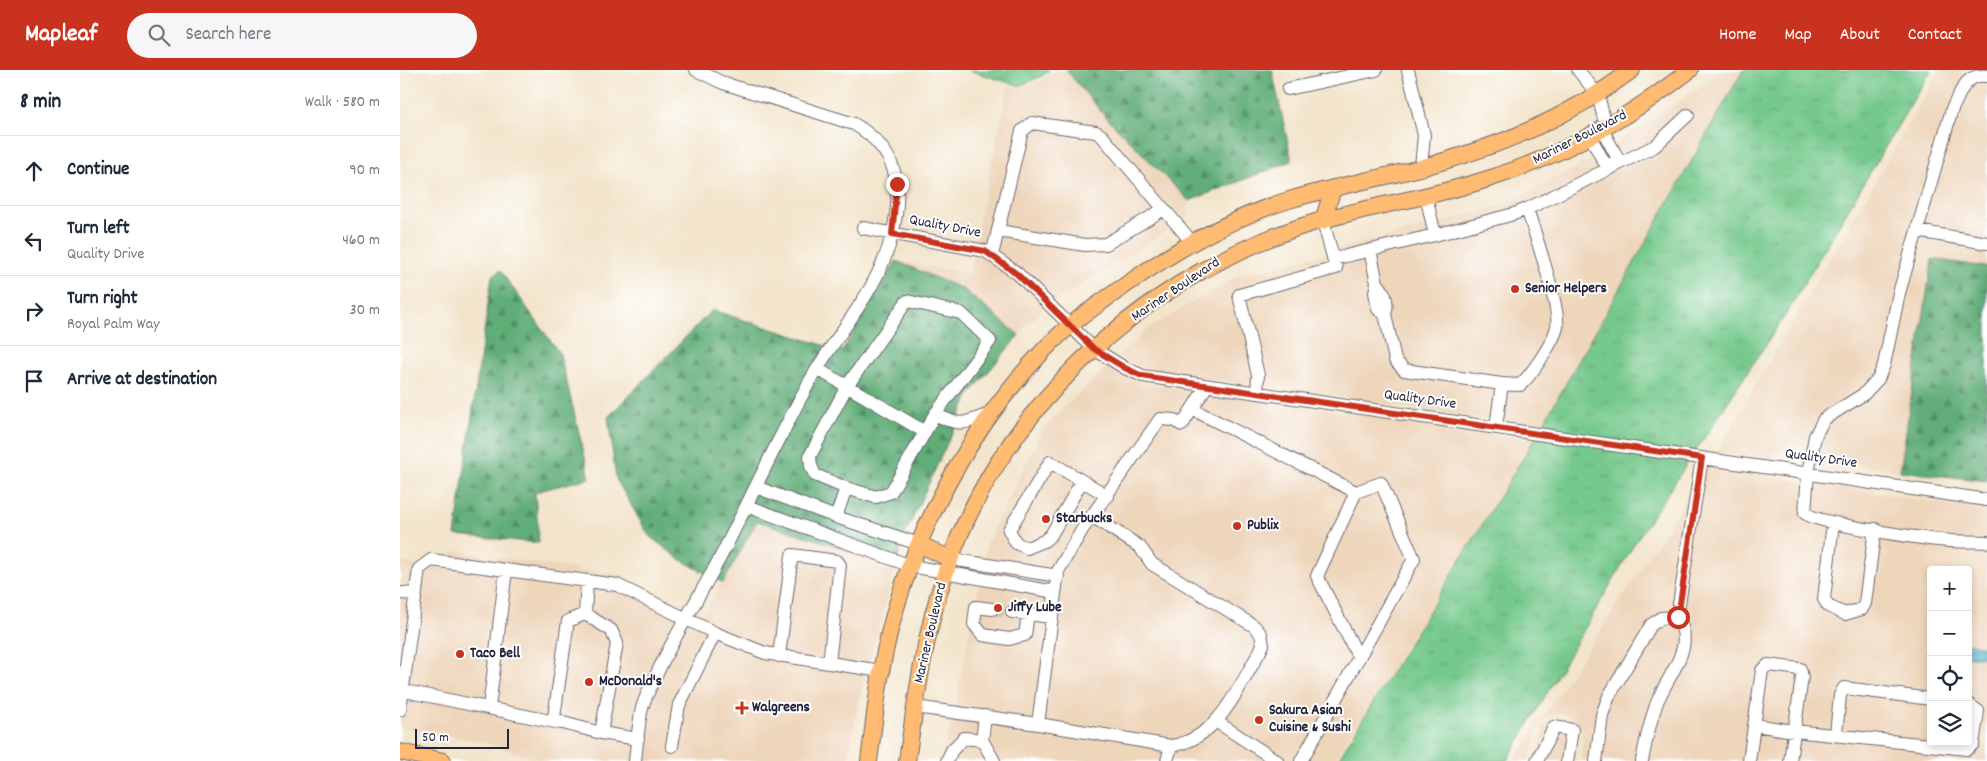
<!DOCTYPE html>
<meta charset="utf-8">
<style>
body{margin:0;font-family:Dekko,sans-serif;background:#f6f6f7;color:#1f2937}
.controls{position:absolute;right:15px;bottom:15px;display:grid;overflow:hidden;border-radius:5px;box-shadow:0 2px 8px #0003}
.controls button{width:45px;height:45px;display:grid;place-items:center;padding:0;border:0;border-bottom:1px solid #e0e1e3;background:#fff;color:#1f2937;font:25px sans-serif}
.scale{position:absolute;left:15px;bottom:12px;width:94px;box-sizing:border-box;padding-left:5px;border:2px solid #22223b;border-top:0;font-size:14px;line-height:18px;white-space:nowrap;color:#22223b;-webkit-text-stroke:4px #fff;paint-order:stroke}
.stop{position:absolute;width:15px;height:15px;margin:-11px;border:4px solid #c8321e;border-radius:50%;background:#fff}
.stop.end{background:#c8321e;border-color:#fff;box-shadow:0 1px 5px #0008}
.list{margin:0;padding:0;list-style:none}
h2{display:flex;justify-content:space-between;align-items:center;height:65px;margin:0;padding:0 20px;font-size:21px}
h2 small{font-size:16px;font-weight:400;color:#747a83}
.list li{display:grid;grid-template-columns:32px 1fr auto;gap:15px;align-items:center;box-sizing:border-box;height:70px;padding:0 20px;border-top:1px solid #e0e1e3}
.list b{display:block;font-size:19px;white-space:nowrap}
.list p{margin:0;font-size:16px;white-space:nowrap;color:#747a83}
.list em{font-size:16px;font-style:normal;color:#747a83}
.icon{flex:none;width:28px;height:28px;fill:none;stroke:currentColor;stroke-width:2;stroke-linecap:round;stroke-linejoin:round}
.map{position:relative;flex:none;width:1587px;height:691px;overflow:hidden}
header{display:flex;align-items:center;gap:30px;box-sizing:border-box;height:70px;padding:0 25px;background:#c8321e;color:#fff}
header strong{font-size:24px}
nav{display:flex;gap:28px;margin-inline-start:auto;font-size:18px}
.search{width:350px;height:45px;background:#f6f6f7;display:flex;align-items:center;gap:12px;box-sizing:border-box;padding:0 18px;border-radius:28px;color:#747a83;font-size:19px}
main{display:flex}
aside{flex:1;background:#fff}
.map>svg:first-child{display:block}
.built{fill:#eed6bb;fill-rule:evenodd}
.grass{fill:url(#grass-tufts);stroke:#4c7664}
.forest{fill:url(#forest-firs);stroke:#41685a}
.water{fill:url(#water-rules);stroke:#386c84}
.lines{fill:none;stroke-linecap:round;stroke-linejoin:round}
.minor-tunnel{stroke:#c9beaf;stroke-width:12;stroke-dasharray:12 6;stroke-linecap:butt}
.minor-casing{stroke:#6b666e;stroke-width:14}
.major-casing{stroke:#6b666e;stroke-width:18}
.minor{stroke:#fff;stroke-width:12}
.major{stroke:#febb71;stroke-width:16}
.route{stroke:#c8321e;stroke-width:6}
.poi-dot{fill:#c8321e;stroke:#fff;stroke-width:2}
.labels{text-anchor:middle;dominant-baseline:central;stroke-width:4;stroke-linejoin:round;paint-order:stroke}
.street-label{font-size:15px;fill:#22223b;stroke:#fff}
.poi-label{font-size:15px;font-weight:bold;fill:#22223b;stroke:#fff;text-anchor:start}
</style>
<header>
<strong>Mapleaf</strong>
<div class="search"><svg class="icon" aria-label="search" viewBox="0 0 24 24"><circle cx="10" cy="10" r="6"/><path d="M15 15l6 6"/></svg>Search here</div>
<nav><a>Home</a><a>Map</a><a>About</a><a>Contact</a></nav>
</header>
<main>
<aside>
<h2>8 min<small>Walk · 580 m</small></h2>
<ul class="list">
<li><svg class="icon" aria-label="ahead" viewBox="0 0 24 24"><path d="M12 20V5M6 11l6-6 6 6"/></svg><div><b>Continue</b></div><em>90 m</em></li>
<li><svg class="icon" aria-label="left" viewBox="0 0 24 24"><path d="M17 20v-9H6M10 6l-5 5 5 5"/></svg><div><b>Turn left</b><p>Quality Drive</p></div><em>460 m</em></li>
<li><svg class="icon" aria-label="right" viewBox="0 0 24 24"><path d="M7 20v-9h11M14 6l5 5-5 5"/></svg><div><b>Turn right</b><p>Royal Palm Way</p></div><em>30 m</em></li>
<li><svg class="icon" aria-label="arrive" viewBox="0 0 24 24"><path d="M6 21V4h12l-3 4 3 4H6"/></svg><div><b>Arrive at destination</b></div></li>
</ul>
</aside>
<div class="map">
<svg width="1587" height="691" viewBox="0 0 1587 691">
<defs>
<pattern id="grass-tufts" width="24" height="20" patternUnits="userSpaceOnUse" patternTransform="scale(1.25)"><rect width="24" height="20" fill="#76c98c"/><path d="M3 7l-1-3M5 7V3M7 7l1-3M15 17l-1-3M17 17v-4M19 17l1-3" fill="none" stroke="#66ac7a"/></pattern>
<pattern id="forest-firs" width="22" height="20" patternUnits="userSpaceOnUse" patternTransform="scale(1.25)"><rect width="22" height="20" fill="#60ad78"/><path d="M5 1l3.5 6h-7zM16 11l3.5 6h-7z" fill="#4f8c64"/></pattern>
<pattern id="water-rules" width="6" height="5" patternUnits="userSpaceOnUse" patternTransform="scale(1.25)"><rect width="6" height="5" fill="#4fb6ce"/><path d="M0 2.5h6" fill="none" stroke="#4194a8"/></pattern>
</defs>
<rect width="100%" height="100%" fill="#fff"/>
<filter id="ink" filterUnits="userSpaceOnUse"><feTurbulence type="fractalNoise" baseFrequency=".02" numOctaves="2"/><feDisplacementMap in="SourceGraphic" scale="10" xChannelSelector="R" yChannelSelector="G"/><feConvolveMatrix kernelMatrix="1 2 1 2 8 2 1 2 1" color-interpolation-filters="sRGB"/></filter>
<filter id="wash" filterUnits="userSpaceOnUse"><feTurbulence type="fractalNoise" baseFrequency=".0096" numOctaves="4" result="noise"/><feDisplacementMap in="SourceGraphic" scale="20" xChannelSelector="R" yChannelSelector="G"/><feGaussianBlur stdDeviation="1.12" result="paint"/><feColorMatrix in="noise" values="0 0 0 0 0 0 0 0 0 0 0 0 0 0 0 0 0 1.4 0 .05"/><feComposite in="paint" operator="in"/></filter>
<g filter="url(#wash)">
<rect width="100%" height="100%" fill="#f3e5cc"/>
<path class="built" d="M655 0H666L704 45 789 131 788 147 641 240 619 265 563 219 496 191 571 204 577 160 608 17H620L645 8Z
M1325 0H1343L1142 357 744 299 719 286 747 259 838 206 1106 135 1203 83Z
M1540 0H1587V197L1532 189 1500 401 1375 383 1373 391 1317 382Z
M708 296 741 313 1134 370 934 691H541L554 643 587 472 644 357Z
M1308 396 1370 405V407L1587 440V691H1180L1183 668 1182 659 1173 647 1161 643 1144 649 1137 657 1134 677 1127 691H1114ZM1531 500H1568V672H1531Z
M357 451 496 495 459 631 448 691H144L78 671 0 657V492L50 499 53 481 220 505 302 547Z
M1160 649 1171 652 1177 662 1174 691H1133L1140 678 1143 659 1148 653Z"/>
<path class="grass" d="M569 0H650L642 6 619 16Z
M1343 0H1531L1386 244 1236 471 1107 691H937L1134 370Z"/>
<path class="forest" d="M666 0H872L892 91 789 131 704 45Z
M1532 189 1587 197V411L1500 401Z
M496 191 563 219 619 265 570 324 504 467 496 495 357 451 323 513 281 490 249 466 216 409 208 347 312 240 442 281Z
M100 200 160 284 190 408 135 422 139 473 55 465 92 206Z"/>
<path class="water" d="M1568 573 1585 577 1586 587H1568Z"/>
</g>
<g filter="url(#ink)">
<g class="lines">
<path class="minor-tunnel" d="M592 539 612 542"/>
<g class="minor-casing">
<path id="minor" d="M1008 0 1024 65 1021 97
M1178 0 1198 25 1206 57
M1587 6C1565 3 1561 22 1552 39L1499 223 1484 295 1478 309 1464 324 1424 349 1415 366 1408 403 1405 443C1417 454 1530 470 1552 471 1564 472 1575 471 1587 472
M888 19 976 0
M1190 66 1204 92 1213 97 1217 87 1202 59
M463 158 585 181 617 203 694 279 725 298 743 306 1587 430
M598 161 685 175 706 174 764 139
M1517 161 1587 173
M1035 165 1114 144 1127 139 1255 76 1288 45
M970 180 977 213 975 222 978 239 985 244C989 232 985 222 977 213
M592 185 622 61 632 53 696 62 702 66 791 171
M933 189 1035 165 1026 126
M985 244 995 290 1004 300 1102 314 1096 357
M417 299 447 316 507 231 561 243 590 271 535 344 491 422 476 427 446 418 436 447
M1102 314 1120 315C1131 306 1154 271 1157 257 1161 240 1134 160 1127 139
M857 323 858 305 839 225 936 198 923 151
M792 339 956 422 917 506 959 588
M535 344C561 358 566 353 592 343
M682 411 651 465 644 471 627 478 616 473 609 460 650 392 708 426
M356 417 436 447 519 474
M446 418 415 405 411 396 410 386 447 316 525 362
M347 436 511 496 655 522
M692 446 740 477 752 494 854 556 861 564 863 575 859 583C837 620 818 669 771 676L767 691
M1433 453 1424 529 1428 536 1445 544 1462 539 1465 533 1475 459
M550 489 658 506
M0 523 16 524
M592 539 576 537 574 554 583 565 609 569 625 565 628 544
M612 542 651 547
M185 544 211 560 217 573 201 663 163 653 154 647 168 551Z
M185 544 187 511
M379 586 392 485 437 491 440 495 429 593
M0 620 160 653
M515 637 638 654
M89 638 106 500
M0 640 19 499 31 490 217 515 315 563 365 583 481 601
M585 646 582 670 594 691
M817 652 877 691
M1354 655 1394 661 1567 679 1573 674 1578 641 1568 634
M201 663 238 669
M1436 664 1440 625 1444 618 1531 629
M272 676 279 635 315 563
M771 676 638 654 658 501 682 460 760 349 774 350 782 355 806 317
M235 691C237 674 238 655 242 638 246 624 254 610 260 597 279 558 302 522 322 484 352 426 379 366 411 309 438 261 479 220 492 165 504 117 498 80 454 54L323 13 296 0
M547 691 552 680 564 668 582 670
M901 691 1014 489 981 413 956 422
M1137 691 1154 657 1172 660 1167 691
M1196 691 1202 645 1209 626 1251 555 1261 548 1277 547
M1242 691C1246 670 1250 650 1258 630 1268 605 1297 576 1277 547L1302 388
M1349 691 1362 600 1368 595 1400 599 1402 607 1390 691"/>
</g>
<g class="major-casing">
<path id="major" d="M923 151 933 118
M519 474 550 489
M0 682 43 691
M469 691C473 661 476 632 481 602 501 486 562 366 643 281 668 254 700 233 730 212 780 177 831 148 889 130 932 117 976 109 1020 98 1100 76 1165 50 1232 0
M507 691C516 629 524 567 544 507 597 345 734 215 894 159 960 136 1031 129 1097 106 1168 83 1231 46 1290 0"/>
</g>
<use href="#minor" class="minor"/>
<use href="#major" class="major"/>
</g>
</g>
<g class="lines" filter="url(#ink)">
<path class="route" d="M497 114 492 164 585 181 617 204 694 279 725 298 742 306 1302 388 1278 547"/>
</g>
<g class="poi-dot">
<circle cx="1115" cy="219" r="5"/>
<circle cx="646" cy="449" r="5"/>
<circle cx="837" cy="456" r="5"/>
<circle cx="598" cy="538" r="5"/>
<circle cx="60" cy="584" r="5"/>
<circle cx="189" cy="612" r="5"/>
<path d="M339.5 630.5h5v5h5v5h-5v5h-5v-5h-5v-5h5z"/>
<circle cx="859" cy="650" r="5"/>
</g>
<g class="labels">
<g class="street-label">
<text transform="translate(1180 68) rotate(-27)">Mariner Boulevard</text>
<text transform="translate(545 157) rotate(11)">Quality Drive</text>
<text transform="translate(776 220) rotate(-34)">Mariner Boulevard</text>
<text transform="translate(1020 330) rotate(8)">Quality Drive</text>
<text transform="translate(1421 389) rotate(8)">Quality Drive</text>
<text transform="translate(531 563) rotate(-77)">Mariner Boulevard</text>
</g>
<g class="poi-label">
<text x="1125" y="219">Senior Helpers</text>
<text x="656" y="449">Starbucks</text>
<text x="847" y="456">Publix</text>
<text x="608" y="538">Jiffy Lube</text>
<text x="70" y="584">Taco Bell</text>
<text x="199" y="612">McDonald's</text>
<text x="352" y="638">Walgreens</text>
<text x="869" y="641">Sakura Asian<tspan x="869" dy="17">Cuisine &amp; Sushi</tspan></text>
</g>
</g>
</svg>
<div class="controls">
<button>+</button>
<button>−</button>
<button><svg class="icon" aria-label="locate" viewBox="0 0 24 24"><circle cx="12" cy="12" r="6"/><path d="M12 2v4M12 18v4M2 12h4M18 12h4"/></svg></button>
<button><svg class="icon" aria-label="layers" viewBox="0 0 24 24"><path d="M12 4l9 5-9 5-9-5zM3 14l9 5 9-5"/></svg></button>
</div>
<div class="scale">50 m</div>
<div class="stop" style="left:1278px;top:547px"></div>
<div class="stop end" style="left:497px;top:114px"></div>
</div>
</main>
